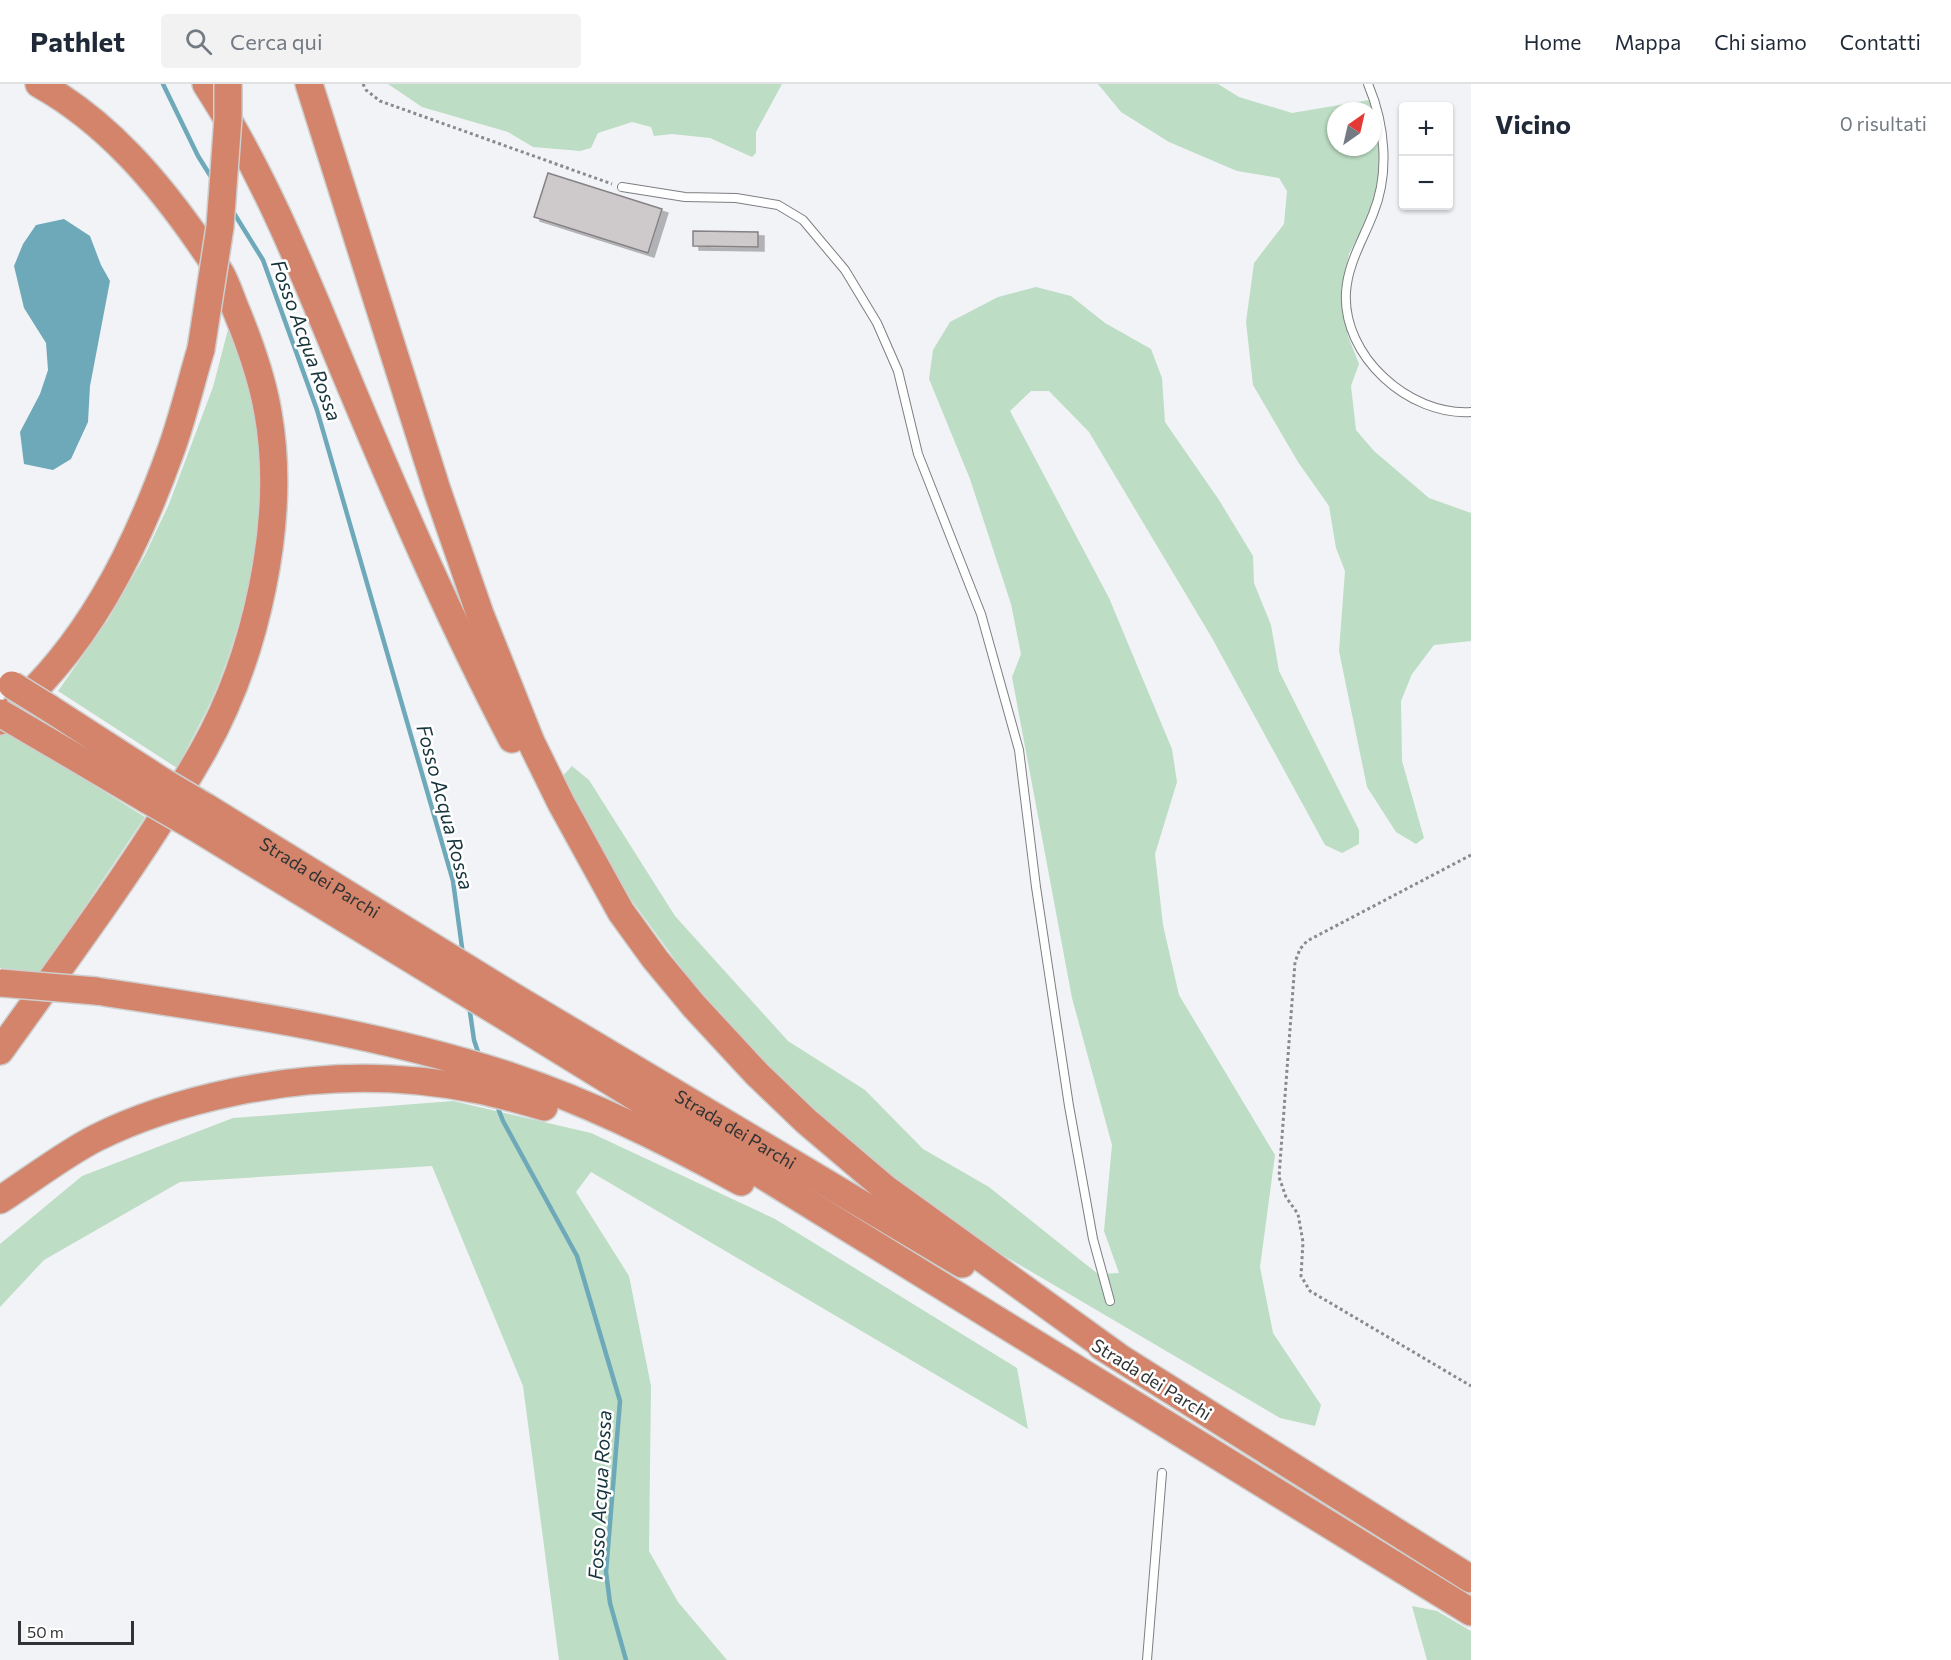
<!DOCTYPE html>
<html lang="it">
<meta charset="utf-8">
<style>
body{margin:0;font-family:Commissioner,sans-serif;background:#f2f2f3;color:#1f2937}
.controls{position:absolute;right:18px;top:18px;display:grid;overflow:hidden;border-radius:6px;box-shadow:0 2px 4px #0004}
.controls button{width:54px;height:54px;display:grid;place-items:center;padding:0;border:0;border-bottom:2px solid #e0e1e3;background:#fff;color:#1f2937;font:30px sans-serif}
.compass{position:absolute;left:1327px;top:18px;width:54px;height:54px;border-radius:50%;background:#fff;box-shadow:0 2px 4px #0004;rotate:34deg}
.scale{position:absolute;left:18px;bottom:15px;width:116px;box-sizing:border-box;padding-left:6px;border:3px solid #313233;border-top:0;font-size:16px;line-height:21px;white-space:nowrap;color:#313233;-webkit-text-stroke:4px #fff;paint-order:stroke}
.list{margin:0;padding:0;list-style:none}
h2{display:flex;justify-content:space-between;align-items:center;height:78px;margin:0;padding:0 24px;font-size:26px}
h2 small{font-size:20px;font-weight:400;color:#747a83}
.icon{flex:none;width:33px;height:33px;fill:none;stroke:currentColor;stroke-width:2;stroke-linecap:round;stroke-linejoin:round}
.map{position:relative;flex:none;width:1471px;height:1576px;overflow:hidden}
header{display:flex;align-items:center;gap:36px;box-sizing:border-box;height:84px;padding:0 30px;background:#fff;border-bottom:2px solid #e0e1e3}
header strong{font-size:28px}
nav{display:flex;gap:33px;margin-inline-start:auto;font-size:21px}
.search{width:420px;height:54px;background:#f2f2f3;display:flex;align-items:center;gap:15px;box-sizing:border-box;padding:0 21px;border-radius:6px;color:#747a83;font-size:22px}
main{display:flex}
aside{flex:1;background:#fff}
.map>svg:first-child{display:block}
.green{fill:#bdddc4;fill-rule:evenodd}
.water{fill:#6ea9ba}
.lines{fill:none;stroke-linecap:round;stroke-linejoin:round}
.stream{stroke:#6ea9ba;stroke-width:4.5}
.building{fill:#cec9cb;stroke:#868284;stroke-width:1.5;filter:url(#shadow)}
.lane-casing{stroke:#7d7e82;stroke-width:10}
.highway-casing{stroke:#cecece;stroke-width:30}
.path{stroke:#898a8d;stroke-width:3;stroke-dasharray:3 3;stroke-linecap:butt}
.lane{stroke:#fff;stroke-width:8}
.highway{stroke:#d3846a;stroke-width:27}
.highway-bridge-casing{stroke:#cecece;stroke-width:30;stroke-linecap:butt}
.highway-bridge{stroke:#d3846a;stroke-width:27}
.labels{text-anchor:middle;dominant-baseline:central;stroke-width:5;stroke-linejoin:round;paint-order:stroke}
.street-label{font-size:18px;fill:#313233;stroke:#fff}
.water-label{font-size:20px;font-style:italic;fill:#16343c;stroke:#fff}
</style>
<header>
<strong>Pathlet</strong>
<div class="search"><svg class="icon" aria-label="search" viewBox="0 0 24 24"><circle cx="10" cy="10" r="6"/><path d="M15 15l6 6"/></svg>Cerca qui</div>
<nav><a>Home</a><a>Mappa</a><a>Chi siamo</a><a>Contatti</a></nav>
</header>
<main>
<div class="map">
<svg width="1471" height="1576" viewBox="0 0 1471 1576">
<defs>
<filter id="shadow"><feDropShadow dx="6" dy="4" stdDeviation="0" flood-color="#0004"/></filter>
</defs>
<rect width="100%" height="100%" fill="#f2f3f7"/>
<path class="green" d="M388 0H782L756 48V69L752 73 710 54 672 50 654 52 651 43 632 38 598 49 591 64 580 67 533 63 508 48 422 23Z
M1098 0H1218L1239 13 1292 29 1369 16 1380 52 1378 95 1370 129 1349 170 1341 206 1348 252 1359 280 1351 302 1356 346 1374 367 1429 414 1471 429V557L1434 561 1412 590 1401 617 1402 677 1424 754 1416 760 1396 748 1367 703 1339 567 1345 487 1336 464 1329 422 1298 378 1253 301 1246 238 1254 179 1284 140 1287 107 1279 94 1237 87 1169 58 1121 28ZM1336 27H1372V63H1336Z
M1036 203 1071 212 1105 239 1151 265 1162 294 1165 338 1219 416 1253 472 1254 499 1271 541 1279 587 1359 746V760L1342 769 1325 761 1212 554 1089 348 1049 307H1031L1010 327 1109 514 1172 665 1177 698 1155 770 1163 841 1179 911 1275 1071 1260 1183 1273 1249 1321 1321 1315 1342 1280 1334 974 1154 846 1056 777 992 687 892 610 787 559 696 572 682 589 696 675 832 788 957 865 1006 923 1065 989 1103 1098 1190 1119 1189 1104 1147 1112 1061 1072 914 1012 593 1021 570 1011 520 970 395 929 295 933 266 950 238 998 213Z
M230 238C235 252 242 266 246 281 275 383 257 501 219 598 208 627 191 656 177 684L58 607 108 536 145 471 169 420 213 303Z
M5 646 145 733 41 888 0 884V650Z
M453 1017 591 1049 775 1135 1017 1284 1028 1345 591 1088 576 1108 629 1192 651 1302 649 1467 678 1518 727 1576H559L523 1302 432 1082 180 1098 44 1176 0 1223V1160L82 1092 233 1034Z
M1412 1522 1437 1527 1471 1547V1576H1427Z"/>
<path class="water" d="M64 135 90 152 101 181 110 197 90 302 88 338 71 375 53 386 24 380 20 348 40 310 48 286 46 259 24 224 14 182 23 160 36 141Z"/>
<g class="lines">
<path class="stream" d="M163 0 198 72 213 96
M232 126 263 176 317 326 453 797 463 871
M469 921 474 956 480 974
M496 1019 503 1037 577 1172 620 1317 606 1488 610 1519 626 1576"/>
</g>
<path class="building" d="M548 89 662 125 648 169 534 133Z
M693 147 758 148V163L693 162Z"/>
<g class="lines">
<g class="lane-casing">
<path id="lane" d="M1368 0C1385 40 1390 89 1373 130 1363 156 1348 179 1346 208 1342 272 1409 332 1471 328
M622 103 685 113 736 114 778 121 803 136 845 186 877 239 898 287 918 370 981 530 1019 666 1036 803 1069 1022 1093 1155 1110 1217
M1147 1576 1162 1389"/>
</g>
<g class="highway-casing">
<g id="highway">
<path d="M206 0C268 95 309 203 353 308 402 425 453 542 512 655"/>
<path d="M309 0 437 406 480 530 531 658 561 719 621 828 655 875 694 922 757 990 806 1037 886 1105 1116 1271"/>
<path d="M49 624 162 697"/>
<path d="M0 637C85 568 135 467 171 366 183 333 191 298 201 265"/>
<path d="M29 646 148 716"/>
<path id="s1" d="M206 723 514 913 962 1180"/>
<path d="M193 742 504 932 1471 1528"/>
<path d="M96 907C236 928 375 948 510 992 591 1019 667 1057 741 1098"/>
<path d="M0 967C70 869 143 772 203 667 256 573 287 436 268 329 262 293 250 260 236 226 231 214 227 201 221 190 215 180 208 171 202 162 158 98 107 38 39 0"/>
<path d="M0 1116C31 1096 63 1071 96 1054 140 1032 186 1018 234 1008 341 986 440 990 544 1023"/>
<path d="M1101 1262 1471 1495"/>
</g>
</g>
<path class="path" d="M363 0 366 6 380 17 612 100
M1471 771 1307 857 1300 865 1295 878 1279 1093 1286 1113 1298 1130 1303 1158 1301 1192 1310 1207 1471 1302"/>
<use href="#lane" class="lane"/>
<use href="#highway" class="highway"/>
<g class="highway-bridge-casing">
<path id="highway-bridge" d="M201 265 220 143 228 34V0
M12 601 49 624
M0 629 29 646
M162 697 206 723
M148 716 193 742
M0 899 96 907"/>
</g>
<use href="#highway-bridge" class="highway-bridge"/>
</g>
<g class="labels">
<g class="street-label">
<text stroke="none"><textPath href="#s1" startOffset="134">Strada dei Parchi</textPath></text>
<text stroke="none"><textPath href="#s1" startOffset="620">Strada dei Parchi</textPath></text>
<text transform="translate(1152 1295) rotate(32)">Strada dei Parchi</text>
</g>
<g class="water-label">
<text transform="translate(307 256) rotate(70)">Fosso Acqua Rossa</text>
<text transform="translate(446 723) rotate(75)">Fosso Acqua Rossa</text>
<text transform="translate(599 1411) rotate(-87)">Fosso Acqua Rossa</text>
</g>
</g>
</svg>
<div class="controls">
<button>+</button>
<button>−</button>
</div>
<svg class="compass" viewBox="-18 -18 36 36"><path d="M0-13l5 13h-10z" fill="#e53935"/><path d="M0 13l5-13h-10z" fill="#747a83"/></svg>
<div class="scale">50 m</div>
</div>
<aside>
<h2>Vicino<small>0 risultati</small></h2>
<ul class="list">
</ul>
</aside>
</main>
